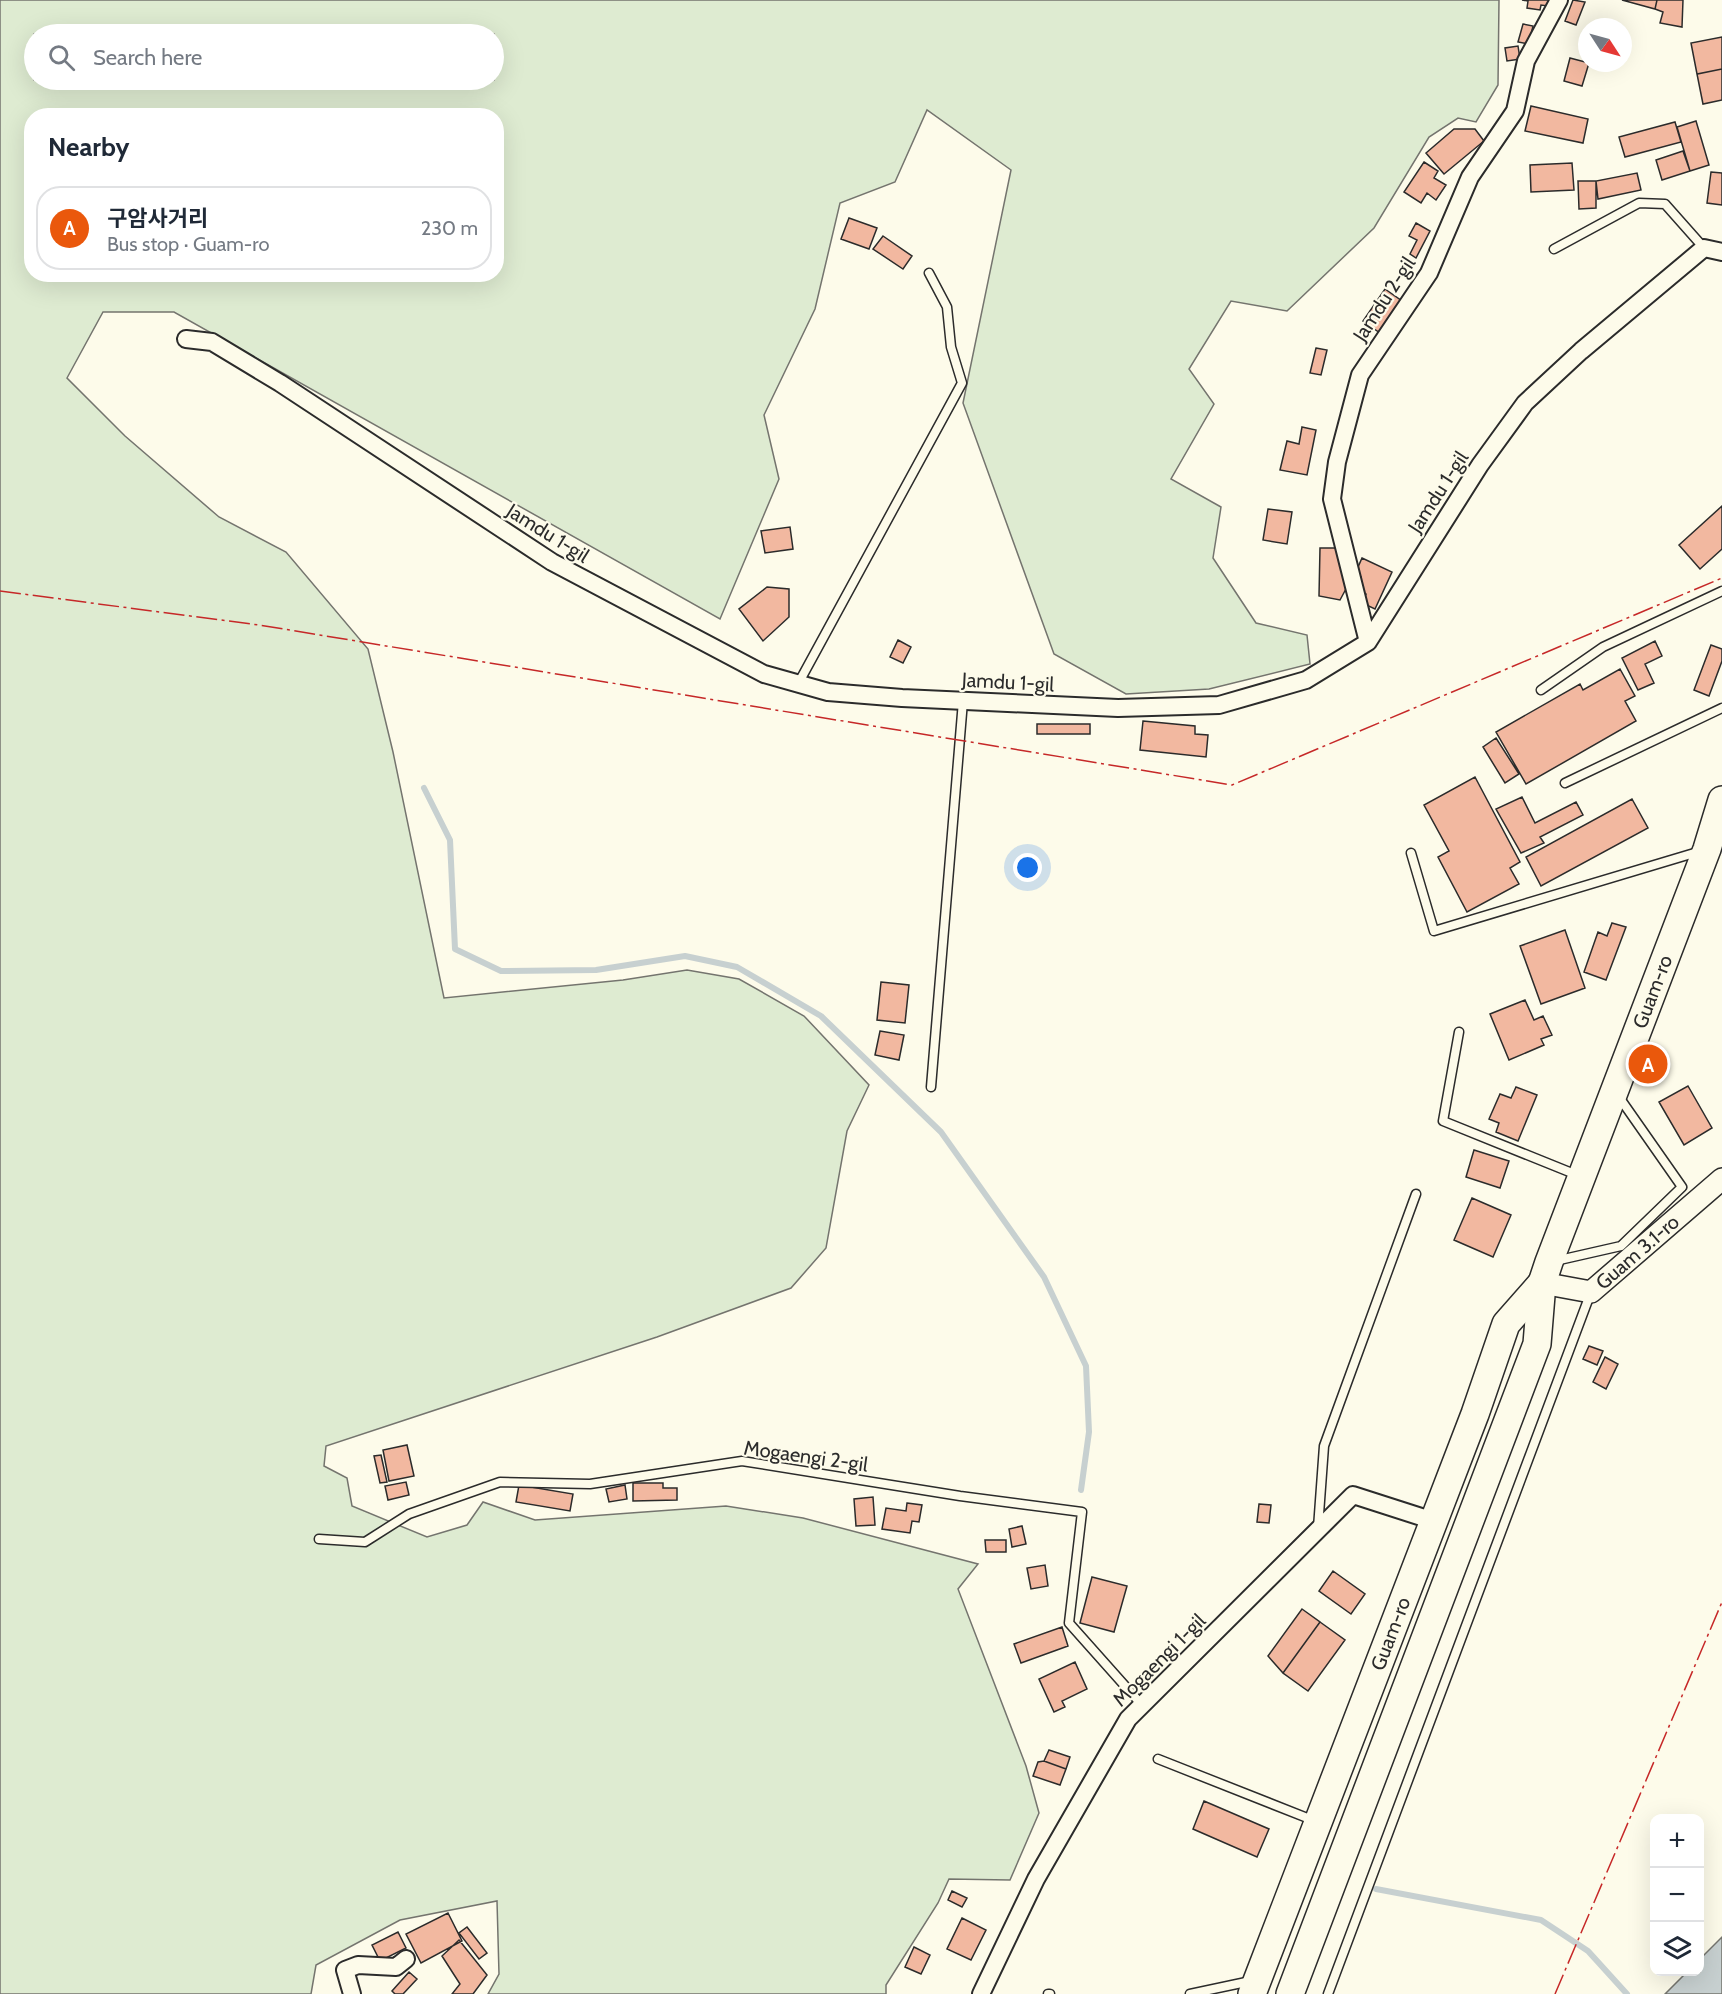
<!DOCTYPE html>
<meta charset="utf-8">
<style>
body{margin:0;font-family:Cabin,"Noto Sans KR",sans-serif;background:#f2f2f3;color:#1f2937}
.controls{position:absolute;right:18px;bottom:18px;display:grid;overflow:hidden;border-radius:12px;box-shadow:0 6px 24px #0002}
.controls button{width:54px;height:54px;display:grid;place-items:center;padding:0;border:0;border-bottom:2px solid #e0e1e3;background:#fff;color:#1f2937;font:30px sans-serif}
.compass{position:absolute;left:1578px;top:18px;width:54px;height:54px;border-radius:50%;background:#fff;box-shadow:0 6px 24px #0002;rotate:126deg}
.you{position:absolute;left:1028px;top:868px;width:21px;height:21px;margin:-15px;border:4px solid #fff;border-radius:50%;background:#1a73e8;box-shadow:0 0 0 9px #1a73e833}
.badge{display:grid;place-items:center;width:39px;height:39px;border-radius:50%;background:#ea580c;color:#fff;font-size:20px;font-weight:700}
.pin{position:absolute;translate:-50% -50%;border:3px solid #fff;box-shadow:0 2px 6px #0006}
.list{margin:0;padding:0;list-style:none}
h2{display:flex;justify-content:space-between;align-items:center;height:78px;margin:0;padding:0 24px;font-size:26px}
h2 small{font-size:20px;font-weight:400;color:#747a83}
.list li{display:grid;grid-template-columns:39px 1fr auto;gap:18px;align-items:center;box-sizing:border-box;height:84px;margin:0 12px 12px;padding:0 12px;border:2px solid #e0e1e3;border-radius:24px}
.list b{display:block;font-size:22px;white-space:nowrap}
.list p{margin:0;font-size:20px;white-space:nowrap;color:#747a83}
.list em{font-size:20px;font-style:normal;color:#747a83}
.icon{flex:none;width:33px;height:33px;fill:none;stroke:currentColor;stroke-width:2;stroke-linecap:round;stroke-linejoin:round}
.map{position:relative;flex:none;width:1722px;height:1994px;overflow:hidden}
.search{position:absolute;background:#fff;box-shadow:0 6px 24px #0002;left:24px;top:24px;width:480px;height:66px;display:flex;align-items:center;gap:15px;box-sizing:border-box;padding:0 21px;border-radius:33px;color:#747a83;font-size:22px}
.panel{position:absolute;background:#fff;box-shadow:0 6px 24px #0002;left:24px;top:108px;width:480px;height:174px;border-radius:24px}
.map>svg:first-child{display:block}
.green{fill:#deebd1;stroke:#74746e;stroke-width:1.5;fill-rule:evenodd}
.water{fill:#c7d0d0;stroke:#74746e;stroke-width:1.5}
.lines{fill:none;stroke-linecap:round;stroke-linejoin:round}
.stream{stroke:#c7d0d0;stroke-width:6}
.building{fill:#f2b8a0;stroke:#2b2b2b;stroke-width:1.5}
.service-casing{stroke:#2b2b2b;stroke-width:11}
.minor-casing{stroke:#2b2b2b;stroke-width:20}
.tertiary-casing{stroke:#2b2b2b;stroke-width:24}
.primary-casing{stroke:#2b2b2b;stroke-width:30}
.service{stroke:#fdfbea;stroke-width:8}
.minor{stroke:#fdfbea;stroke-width:16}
.tertiary{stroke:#fdfbea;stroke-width:21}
.primary{stroke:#fdfbea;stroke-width:27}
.power{stroke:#c62828;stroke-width:1.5;stroke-dasharray:21 4.5 3 4.5;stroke-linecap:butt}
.labels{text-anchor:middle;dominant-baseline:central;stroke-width:4.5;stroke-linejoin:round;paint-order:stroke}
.street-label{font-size:20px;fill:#2b2b2b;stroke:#fdfbea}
</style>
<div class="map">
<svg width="1722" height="1994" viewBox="0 0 1722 1994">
<rect width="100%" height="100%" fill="#fdfbea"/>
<path class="green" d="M0 0H1499L1498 85 1476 122 1458 118 1429 137 1374 228 1287 311 1231 301 1189 369 1214 404 1171 479 1221 507 1213 558 1256 623 1307 635 1310 664 1209 689 1126 694 1054 654 963 403 1011 170 927 110 895 182 840 203 815 309 764 415 779 479 720 619 174 312H103L67 378 125 436 219 517 286 552 368 649 393 752 444 998 623 980 687 970 739 979 804 1016 869 1085 847 1131 826 1248 791 1288 657 1337 326 1446 324 1466 347 1478 352 1506 427 1537 467 1525 483 1502 535 1520 726 1506 803 1518 978 1564 958 1589 1026 1766 1039 1813 1010 1880 949 1879 938 1903 886 1985V1994H488L499 1974 497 1901 400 1920 316 1965 311 1994H0ZM34 34H494V80H34ZM32 116H496V274H32Z"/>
<path class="water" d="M1722 1937V1994H1665L1687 1972H1700V1959Z"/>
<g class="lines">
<path class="stream" d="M424 788 450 840 455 949 501 971 596 970 685 956 737 967 821 1016 941 1132 1044 1277 1086 1366 1089 1432 1081 1490
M1376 1889 1541 1920 1588 1951 1627 1994"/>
</g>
<path class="building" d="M1522 0H1549L1548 6 1541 5 1540 10 1527 8 1528 1Z
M1573 0 1585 2 1576 25 1565 21Z
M1622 0H1657L1655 9Z
M1657 0H1683L1682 27 1660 23 1663 12 1655 9Z
M1523 24 1533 26 1529 44 1518 42Z
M1722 37V69L1697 74 1691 43Z
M1518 46 1520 59 1507 61 1505 48Z
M1570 58 1589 63 1582 86 1564 81Z
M1722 69V100L1703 104 1697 74Z
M1531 106 1588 119 1583 143 1525 131Z
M1696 121 1709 165 1690 171 1677 127Z
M1675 122 1681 142 1625 157 1619 137Z
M1454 129H1475L1484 141 1444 174 1426 153Z
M1683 151 1690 171 1662 180 1656 160Z
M1424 162 1438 171 1434 178 1446 185 1436 200 1427 193 1421 203 1404 192Z
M1572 163 1574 190 1531 192 1530 165Z
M1711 172 1722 173V205L1707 203Z
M1637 173 1641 190 1598 199 1596 181Z
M1578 181H1596V208L1579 209Z
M849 218 877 228 869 249 841 239Z
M1416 223 1430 231 1416 258 1410 254 1417 240 1409 236Z
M883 236 912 256 903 269 873 249Z
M1385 289 1402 301 1380 333 1363 321Z
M1316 348 1327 350 1321 375 1310 373Z
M1302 427 1316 430 1307 475 1280 470 1287 441 1299 444Z
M1722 506V549L1700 569 1679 545Z
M1268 509 1292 512 1287 544 1263 540Z
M790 527 793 549 765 553 761 531Z
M1320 548H1338L1347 587 1340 600 1319 596Z
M1362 558 1392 572 1375 609 1362 603 1366 594 1355 589 1361 577 1355 574Z
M767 587 789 589V617L763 641 739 609Z
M898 640 911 647 903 663 890 657Z
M1655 641 1662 656 1645 664 1654 683 1638 690 1622 658Z
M1711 645 1722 649V661L1709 696 1694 690Z
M1620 669 1635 696 1625 701 1636 721 1526 784 1496 732 1580 684 1583 690Z
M1143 721 1195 726V734L1208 735 1206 757 1140 750Z
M1037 724H1090V734H1037Z
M1496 738 1519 774 1505 783 1483 747Z
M1475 777 1520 862 1510 868 1519 884 1467 912 1438 857 1449 851 1424 805Z
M1522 797 1535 823 1576 802 1583 815 1540 837 1544 843 1521 853 1496 809Z
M1632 799 1648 828 1541 886 1526 857Z
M1612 923 1626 927 1606 980 1584 972 1598 932 1607 936Z
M1565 930 1585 988 1541 1004 1520 946Z
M881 982 909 985 905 1023 877 1020Z
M1525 1000 1534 1020 1543 1016 1552 1035 1541 1039 1544 1045 1509 1060 1490 1014Z
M880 1031 904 1035 899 1060 875 1055Z
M1688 1086 1712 1128 1684 1145 1659 1102Z
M1516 1087 1537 1095 1518 1141 1496 1132 1499 1123 1489 1119 1500 1094 1511 1098Z
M1474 1150 1509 1161 1500 1188 1466 1177Z
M1472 1198 1511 1215 1493 1257 1454 1240Z
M1589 1346 1603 1351 1597 1365 1583 1359Z
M1605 1357 1618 1364 1606 1389 1593 1382Z
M407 1445 414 1476 389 1481 383 1450Z
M381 1455 387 1482 380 1483 374 1456Z
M406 1482 409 1495 388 1500 385 1486Z
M633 1483H663V1488H677V1500L633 1501Z
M519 1485 573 1494 570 1511 516 1502Z
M625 1485 627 1499 609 1502 606 1489Z
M873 1497 875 1525 856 1526 854 1499Z
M907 1503 922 1505 919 1522 912 1521 910 1533 882 1529 886 1508 906 1511Z
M1259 1504 1271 1505 1269 1523 1257 1522Z
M1022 1526 1026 1544 1012 1547 1009 1529Z
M985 1540H1006V1552H986Z
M1045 1565 1048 1586 1031 1589 1027 1568Z
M1333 1571 1365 1594 1351 1614 1319 1591Z
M1092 1577 1127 1586 1114 1632 1080 1623Z
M1302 1609 1320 1622 1283 1673 1268 1656Z
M1320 1622 1345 1640 1308 1691 1283 1673Z
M1062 1627 1068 1646 1021 1663 1014 1644Z
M1075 1662 1087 1689 1062 1701 1065 1707 1054 1712 1039 1679Z
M1049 1750 1070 1757 1066 1769 1044 1761Z
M1044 1761 1066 1769 1060 1785 1033 1776 1038 1762Z
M1204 1801 1269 1829 1257 1857 1193 1829Z
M952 1891 967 1898 962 1907 948 1900Z
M448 1913 462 1941 421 1963 406 1934Z
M962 1918 986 1930 971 1960 947 1949Z
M467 1927 487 1953 479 1959 459 1933Z
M398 1932 406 1948 380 1961 372 1945Z
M459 1940 487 1975 473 1994H452L460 1984 442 1956Z
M914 1947 930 1955 921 1974 905 1967Z
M409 1972 417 1979 403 1994H395L392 1991Z"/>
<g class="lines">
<g class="service-casing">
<path id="service" d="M1554 249 1639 203 1665 204 1704 248
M798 684 962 383 951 347 947 307 929 273
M1541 690 1603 647 1722 591
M1565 783 1722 708
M1411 853 1434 931 1701 851
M1459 1032 1443 1121 1577 1175
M931 1087 963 701
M1555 1261 1621 1246 1682 1187 1619 1097
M1318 1528 1324 1446 1416 1194
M319 1539 365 1542 409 1514 500 1482 590 1484 742 1461 960 1496 1082 1512 1069 1623 1142 1705
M1158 1759 1315 1821
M1048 1994H1050
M1190 1994 1251 1981
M1328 1994 1591 1292"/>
</g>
<g class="minor-casing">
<path id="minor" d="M186 339 212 342 280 383 552 562 764 674 828 692 902 698 1118 708 1219 705 1306 680 1368 642 1480 465 1525 403 1581 351 1704 248 1722 252
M1368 642 1332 499 1337 462 1360 375 1429 273 1470 177 1515 111 1526 61 1559 0
M352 1994 345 1970 358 1965 396 1967 406 1959
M981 1994 1036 1879 1128 1719 1353 1495 1434 1521"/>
</g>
<g class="tertiary-casing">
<g id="tertiary">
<path id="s1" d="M1542 1283 1591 1292 1722 1179"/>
</g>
</g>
<g class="primary-casing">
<g id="primary">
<path id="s2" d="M1252 1994 1475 1414 1506 1324 1542 1283"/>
<path id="s3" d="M1290 1994 1537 1344 1542 1283 1549 1262 1707 849 1722 800"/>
</g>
</g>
<use href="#service" class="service"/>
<use href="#minor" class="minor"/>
<use href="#tertiary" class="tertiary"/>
<use href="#primary" class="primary"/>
<path class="power" d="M0 591 259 625 1232 785 1722 578
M1555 1994 1722 1602"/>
</g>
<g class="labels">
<g class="street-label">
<text transform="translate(1384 299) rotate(-57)">Jamdu 2-gil</text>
<text transform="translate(1438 492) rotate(-57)">Jamdu 1-gil</text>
<text transform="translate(548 533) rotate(32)">Jamdu 1-gil</text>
<text transform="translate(1008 682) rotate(3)">Jamdu 1-gil</text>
<text stroke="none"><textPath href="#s3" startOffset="1068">Guam-ro</textPath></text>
<text stroke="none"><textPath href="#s1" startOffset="111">Guam 3.1-ro</textPath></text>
<text transform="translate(806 1456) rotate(8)">Mogaengi 2-gil</text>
<text stroke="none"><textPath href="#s2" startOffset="386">Guam-ro</textPath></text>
<text transform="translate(1159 1660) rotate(-45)">Mogaengi 1-gil</text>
</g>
</g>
</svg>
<div class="controls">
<button>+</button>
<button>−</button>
<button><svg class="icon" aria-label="layers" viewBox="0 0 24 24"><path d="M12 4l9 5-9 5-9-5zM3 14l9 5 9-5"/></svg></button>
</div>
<svg class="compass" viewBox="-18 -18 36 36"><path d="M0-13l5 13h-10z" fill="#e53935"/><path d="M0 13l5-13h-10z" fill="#747a83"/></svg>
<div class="you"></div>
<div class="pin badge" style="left:1648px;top:1064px">A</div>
<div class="search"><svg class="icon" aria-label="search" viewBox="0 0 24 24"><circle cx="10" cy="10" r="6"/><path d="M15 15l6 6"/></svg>Search here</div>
<section class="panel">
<h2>Nearby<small></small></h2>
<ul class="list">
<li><span class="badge">A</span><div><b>구암사거리</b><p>Bus stop · Guam-ro</p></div><em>230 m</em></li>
</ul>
</section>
</div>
